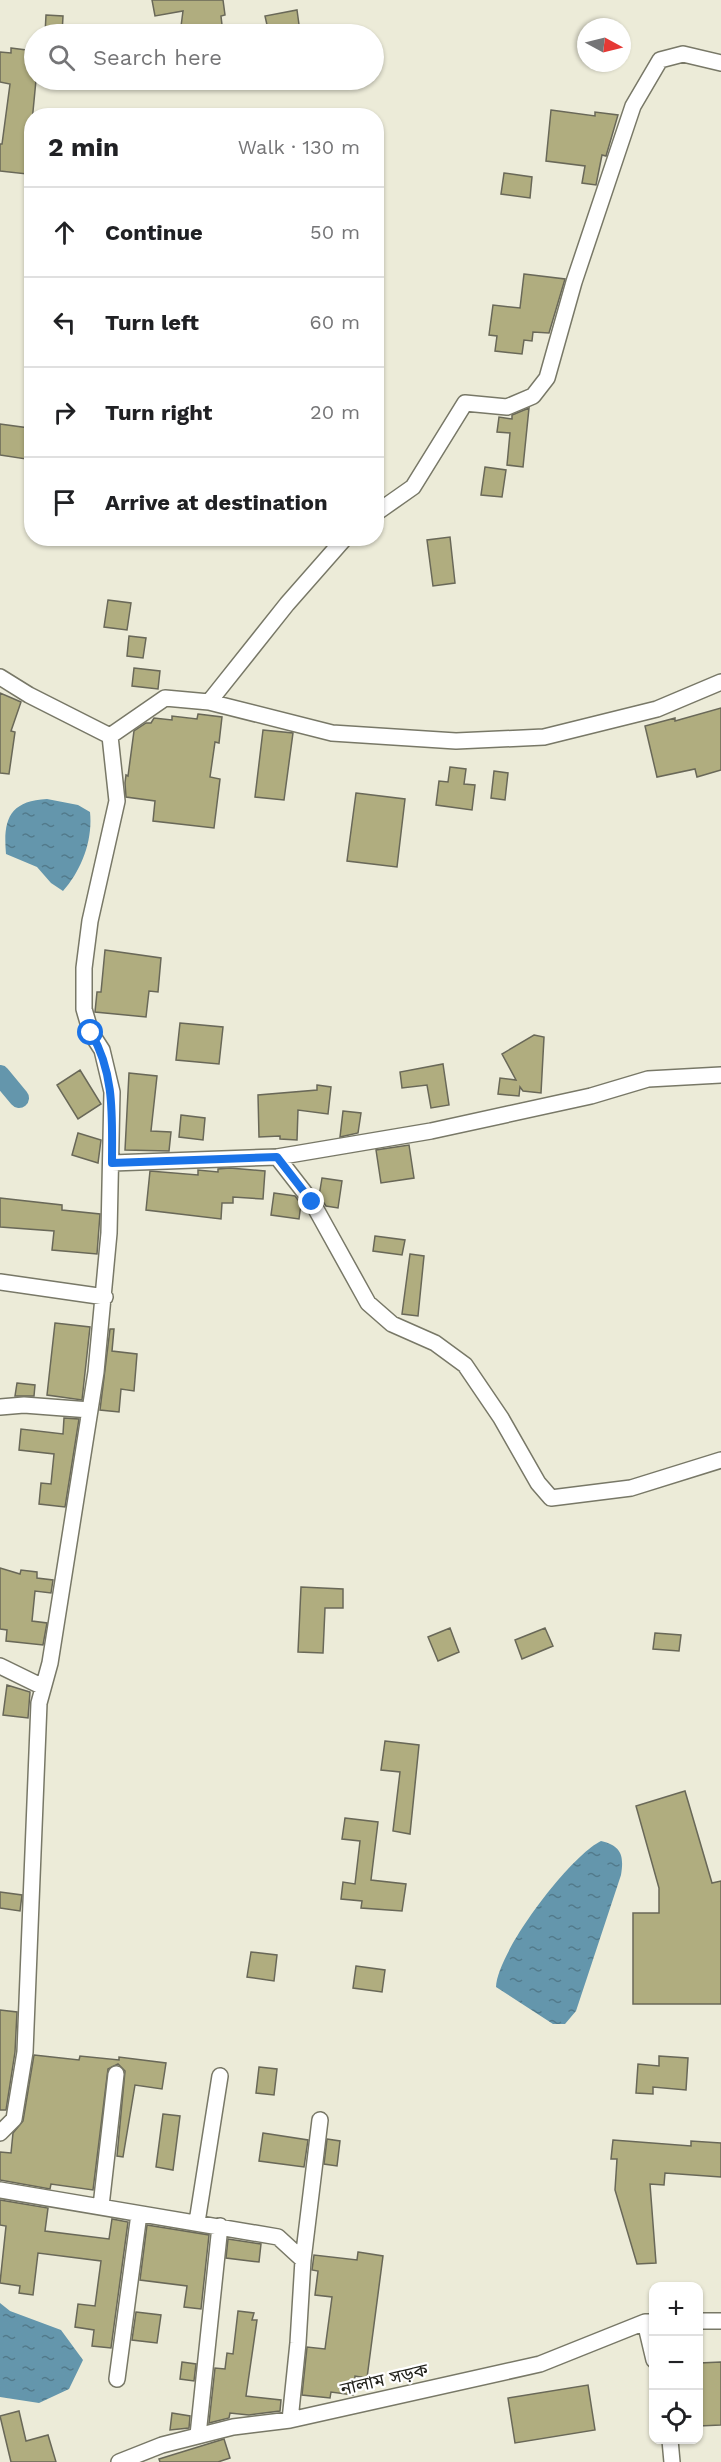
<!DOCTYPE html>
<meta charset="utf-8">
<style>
body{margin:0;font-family:"Work Sans","Noto Sans Bengali",sans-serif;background:#f6f6f6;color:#202124}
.controls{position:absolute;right:18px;bottom:18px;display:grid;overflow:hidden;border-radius:12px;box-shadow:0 2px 4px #0004}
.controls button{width:54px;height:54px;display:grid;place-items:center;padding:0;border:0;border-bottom:2px solid #e0e0e0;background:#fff;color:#202124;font:30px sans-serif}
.compass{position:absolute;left:577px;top:18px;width:54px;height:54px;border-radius:50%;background:#fff;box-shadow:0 2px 4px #0004;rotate:97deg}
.stop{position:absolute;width:18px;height:18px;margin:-14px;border:4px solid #1a73e8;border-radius:50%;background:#fff}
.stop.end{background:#1a73e8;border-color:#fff;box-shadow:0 2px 6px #0008}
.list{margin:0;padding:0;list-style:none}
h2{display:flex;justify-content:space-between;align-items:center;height:78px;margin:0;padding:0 24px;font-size:26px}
h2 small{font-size:20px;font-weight:400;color:#757577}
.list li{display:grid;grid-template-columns:39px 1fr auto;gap:18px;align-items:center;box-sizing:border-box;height:90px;padding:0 24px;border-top:2px solid #e0e0e0}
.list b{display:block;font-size:22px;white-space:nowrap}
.list em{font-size:20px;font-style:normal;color:#757577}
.icon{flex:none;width:33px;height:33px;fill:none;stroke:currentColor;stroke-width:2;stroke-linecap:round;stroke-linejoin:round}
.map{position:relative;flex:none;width:721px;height:2462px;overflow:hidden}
.search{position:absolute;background:#fff;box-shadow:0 2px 4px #0004;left:24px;top:24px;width:360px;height:66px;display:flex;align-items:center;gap:15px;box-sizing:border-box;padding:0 21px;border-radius:33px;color:#757577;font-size:22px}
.panel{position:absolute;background:#fff;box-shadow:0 2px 4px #0004;left:24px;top:108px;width:360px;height:438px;border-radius:24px}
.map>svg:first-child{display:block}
.water{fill:url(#water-ripples)}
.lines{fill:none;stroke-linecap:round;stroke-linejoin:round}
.canal{stroke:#6496ac;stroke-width:20}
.building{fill:#b0ad7f;stroke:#696858;stroke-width:1.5}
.minor-casing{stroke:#787867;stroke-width:18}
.minor{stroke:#fff;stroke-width:15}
.route{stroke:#1a73e8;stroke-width:8}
.labels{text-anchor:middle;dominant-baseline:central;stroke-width:4.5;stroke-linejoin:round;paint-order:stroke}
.street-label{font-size:18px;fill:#202019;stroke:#fff}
</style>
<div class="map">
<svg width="721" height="2462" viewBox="0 0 721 2462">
<defs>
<pattern id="water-ripples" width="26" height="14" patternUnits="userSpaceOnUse" patternTransform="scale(1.5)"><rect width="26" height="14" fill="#6496ac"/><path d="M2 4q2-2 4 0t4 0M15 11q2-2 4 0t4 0" fill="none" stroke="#527a8b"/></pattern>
</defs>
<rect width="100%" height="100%" fill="#ecebd8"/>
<path class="water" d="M47 799 78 805 90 812C93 841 81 871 63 891L51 883 37 867 6 854C3 820 9 801 47 799Z
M601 1841C622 1846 624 1856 621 1875L576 2011 565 2024H553L496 1987C497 1952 570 1856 601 1841Z
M0 2303 10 2311 61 2330 83 2360 69 2389 39 2403 0 2397Z"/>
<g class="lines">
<path class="canal" d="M0 1075 19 1098"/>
</g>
<path class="building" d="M152 0H223L225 15 221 16 223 34H180L183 11 155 16Z
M297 10 300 32 269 34 265 16Z
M46 15 63 16 62 34H45Z
M11 48 34 51 36 80 27 174 0 171V144H2L10 84 0 82V52L11 53Z
M551 110 595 116V112L618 115 606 156 602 155 596 185 582 183 585 166 546 161Z
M504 173 532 177 530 198 501 194Z
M524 274 565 279 549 333 533 332 532 341 524 340 522 354 495 351 497 336 489 335 493 305 520 308Z
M529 408 523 467 507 465 510 433 497 432 499 417 512 419V415Z
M0 424 29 428 26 459 0 455Z
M485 467 506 470 502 497 481 495Z
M450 537 455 583 433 586 427 540Z
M108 600 131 603 127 630 104 627Z
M129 636 146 638 143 658 127 656Z
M134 668 160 671 158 689 132 686Z
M0 693 21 702 11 731 15 732 9 774 0 773Z
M721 708V770L697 777 695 769 657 777 645 726 675 718V721Z
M198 714 222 717 219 743 215 742 210 777 220 779 214 828 153 821 155 801 126 797 125 783 126 775 128 776 134 731 146 723H151L154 718 172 720V716L197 719Z
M263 730 293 733 284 800 255 797Z
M450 767 466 769 464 784 475 785 472 810 436 805 439 781 448 782Z
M494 771 508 773 505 800 491 798Z
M356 793 405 799 397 867 347 861Z
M105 950 161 958 158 992 149 991 146 1017 95 1012 97 992H101Z
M180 1023 223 1027 219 1064 176 1060Z
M534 1035 544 1037 541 1093 523 1091 520 1087 519 1096 498 1094 500 1078 516 1080 502 1054Z
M443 1064 449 1105 431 1108 427 1085 402 1088 400 1072Z
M80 1070 101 1104 78 1119 57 1085Z
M129 1073 157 1076 151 1131 171 1132 169 1151 125 1150Z
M317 1085 331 1087 328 1114 298 1110 297 1140 280 1139V1136L259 1137 258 1095 317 1090Z
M343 1111 361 1113 358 1133 340 1137Z
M181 1115 205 1118 203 1140 179 1137Z
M78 1133 101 1140 98 1163 72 1155Z
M409 1145 414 1178 381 1183 376 1150Z
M230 1168 265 1171 263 1199 233 1197V1203H222L221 1219 146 1210 150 1171 198 1175V1170L218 1172V1169Z
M322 1178 342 1181 338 1208 326 1206 319 1196Z
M274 1193 295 1196 301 1204 299 1219 271 1215Z
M0 1198 62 1205V1210L100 1214 97 1254 52 1250 54 1231 0 1227Z
M375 1236 405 1240 402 1255 373 1251Z
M410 1254 424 1256 418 1316 402 1314Z
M55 1323 90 1327 82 1400 47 1395Z
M110 1329H114L112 1351 137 1354 134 1391 121 1389 119 1412 100 1410Z
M17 1383 35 1385 34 1396H15Z
M64 1418 79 1419 65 1507 39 1504 41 1483 51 1484 54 1454 19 1450 21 1429 63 1434Z
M0 1568 20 1574 21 1570 37 1572V1578L53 1580 51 1593 35 1591 32 1621 47 1623 43 1645 6 1641 7 1630 0 1629Z
M301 1587 343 1589V1608H325L323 1653 298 1652Z
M450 1628 459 1652 438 1661 428 1637Z
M545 1628 553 1646 522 1659 515 1640Z
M655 1633 681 1635 679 1651 653 1649Z
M7 1685 30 1692 28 1718 3 1715Z
M385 1741 419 1745 410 1834 393 1831 400 1772 381 1770Z
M685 1791 712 1883 721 1881V2004H633V1913H659V1888L636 1806Z
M345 1818 378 1822 371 1880 406 1884 402 1911 361 1908 362 1901 341 1899 343 1882 355 1884 360 1841 342 1839Z
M0 1892 22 1895 20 1911 0 1908Z
M251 1952 277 1955 274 1981 247 1977Z
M356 1966 385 1970 382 1992 353 1988Z
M0 2010 17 2012 15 2052 6 2110H0Z
M34 2055 79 2060 80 2056 119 2060V2057L166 2063 162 2089 135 2085 123 2157 117 2156 125 2071 118 2064 108 2069 93 2190 51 2184 50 2189 0 2180V2152L11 2153 13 2133 23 2121Z
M659 2056 688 2058 686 2090 653 2087V2094L636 2093 638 2064 659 2066Z
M259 2067 277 2069 274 2095 256 2093Z
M163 2114 180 2116 173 2170 156 2167Z
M263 2133 308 2140 304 2167 259 2161Z
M327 2139 340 2141 337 2166 324 2164Z
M613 2140 691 2146V2141L721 2143V2177L665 2173 664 2185 650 2184 656 2263 637 2264 615 2190 617 2159H611Z
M0 2200 48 2208 45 2231 109 2239 112 2219 128 2222 111 2348 92 2346 94 2330 75 2327 78 2304 95 2306 101 2261 38 2253 33 2295 19 2293 20 2286 0 2283 6 2226 0 2225Z
M147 2225 209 2235 201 2309 184 2307 187 2286 140 2280Z
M228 2239 261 2244 259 2262 226 2258Z
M358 2252 383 2256 367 2378 355 2376 353 2395 331 2392 330 2398 302 2395 307 2347 325 2349 332 2297 315 2295 318 2271 312 2270 314 2255 357 2260Z
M238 2311 254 2313 252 2320H257L246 2396 281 2400 280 2411 249 2415 230 2413 229 2418 209 2423 215 2368 225 2369 227 2353 233 2354Z
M136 2312 161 2315 157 2343 132 2340Z
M182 2362 196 2364 194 2381 180 2379Z
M721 2362V2425L699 2426V2363Z
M588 2385 595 2430 515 2443 508 2398Z
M19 2411 26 2441 48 2435 56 2462H11L0 2416Z
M172 2413 190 2416 189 2428 170 2430Z
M224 2439 230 2458 218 2462H160L159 2459Z"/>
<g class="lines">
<g class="minor-casing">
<path id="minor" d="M376 513 413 487 465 403 507 407 533 396 547 378 574 282 633 106 660 60 683 54 721 63
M0 677 29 695 110 736 165 698 209 702 332 733 456 741 544 737 657 709 721 682
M209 702 287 604 345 538
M277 1157 312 1202 368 1303 392 1324 435 1343 465 1365 501 1418 538 1483 551 1498 631 1488 721 1460
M112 1163 277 1157 431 1131 591 1096 648 1079 721 1075
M0 1282 105 1297
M0 1407 24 1405 90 1410
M0 1666 43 1687
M0 2133 14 2119 25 2052 39 1703 50 1663 96 1372 109 1233 112 1092 102 1050 91 1033 84 1009V968L90 921 117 801 110 736
M0 2190 278 2237 303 2260 298 2343 290 2420
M101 2206 116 2074
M197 2222 220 2076
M303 2260 320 2120
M698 2321H721
M645 2322 654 2360
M117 2379 139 2214
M198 2435 220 2226
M670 2440 672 2462
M119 2462 162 2445 233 2427 290 2420 540 2364 645 2322H654"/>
</g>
<use href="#minor" class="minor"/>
</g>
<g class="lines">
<path class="route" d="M91 1033C115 1073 112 1118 112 1163L277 1157 312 1202"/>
</g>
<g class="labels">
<g class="street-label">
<text transform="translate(384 2379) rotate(-13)">নালাম সড়ক</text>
</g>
</g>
</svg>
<div class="controls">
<button>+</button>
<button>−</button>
<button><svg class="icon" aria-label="locate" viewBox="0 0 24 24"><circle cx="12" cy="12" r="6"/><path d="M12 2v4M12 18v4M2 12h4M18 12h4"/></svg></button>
</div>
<svg class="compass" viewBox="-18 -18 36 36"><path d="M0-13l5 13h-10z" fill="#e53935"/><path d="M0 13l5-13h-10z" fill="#757577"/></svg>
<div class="stop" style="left:91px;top:1033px"></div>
<div class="stop end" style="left:312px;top:1202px"></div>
<div class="search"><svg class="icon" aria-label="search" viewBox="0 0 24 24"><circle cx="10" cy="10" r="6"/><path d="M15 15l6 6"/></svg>Search here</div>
<section class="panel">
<h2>2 min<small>Walk · 130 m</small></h2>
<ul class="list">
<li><svg class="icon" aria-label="ahead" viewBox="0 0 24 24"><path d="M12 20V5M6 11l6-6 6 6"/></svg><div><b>Continue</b></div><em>50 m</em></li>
<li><svg class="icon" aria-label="left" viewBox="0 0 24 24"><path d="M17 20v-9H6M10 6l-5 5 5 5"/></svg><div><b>Turn left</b></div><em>60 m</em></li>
<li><svg class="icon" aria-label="right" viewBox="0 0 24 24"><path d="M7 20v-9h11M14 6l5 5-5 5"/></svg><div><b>Turn right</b></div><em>20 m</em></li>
<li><svg class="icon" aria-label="arrive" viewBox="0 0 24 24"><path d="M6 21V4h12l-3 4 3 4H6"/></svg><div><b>Arrive at destination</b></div></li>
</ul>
</section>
</div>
